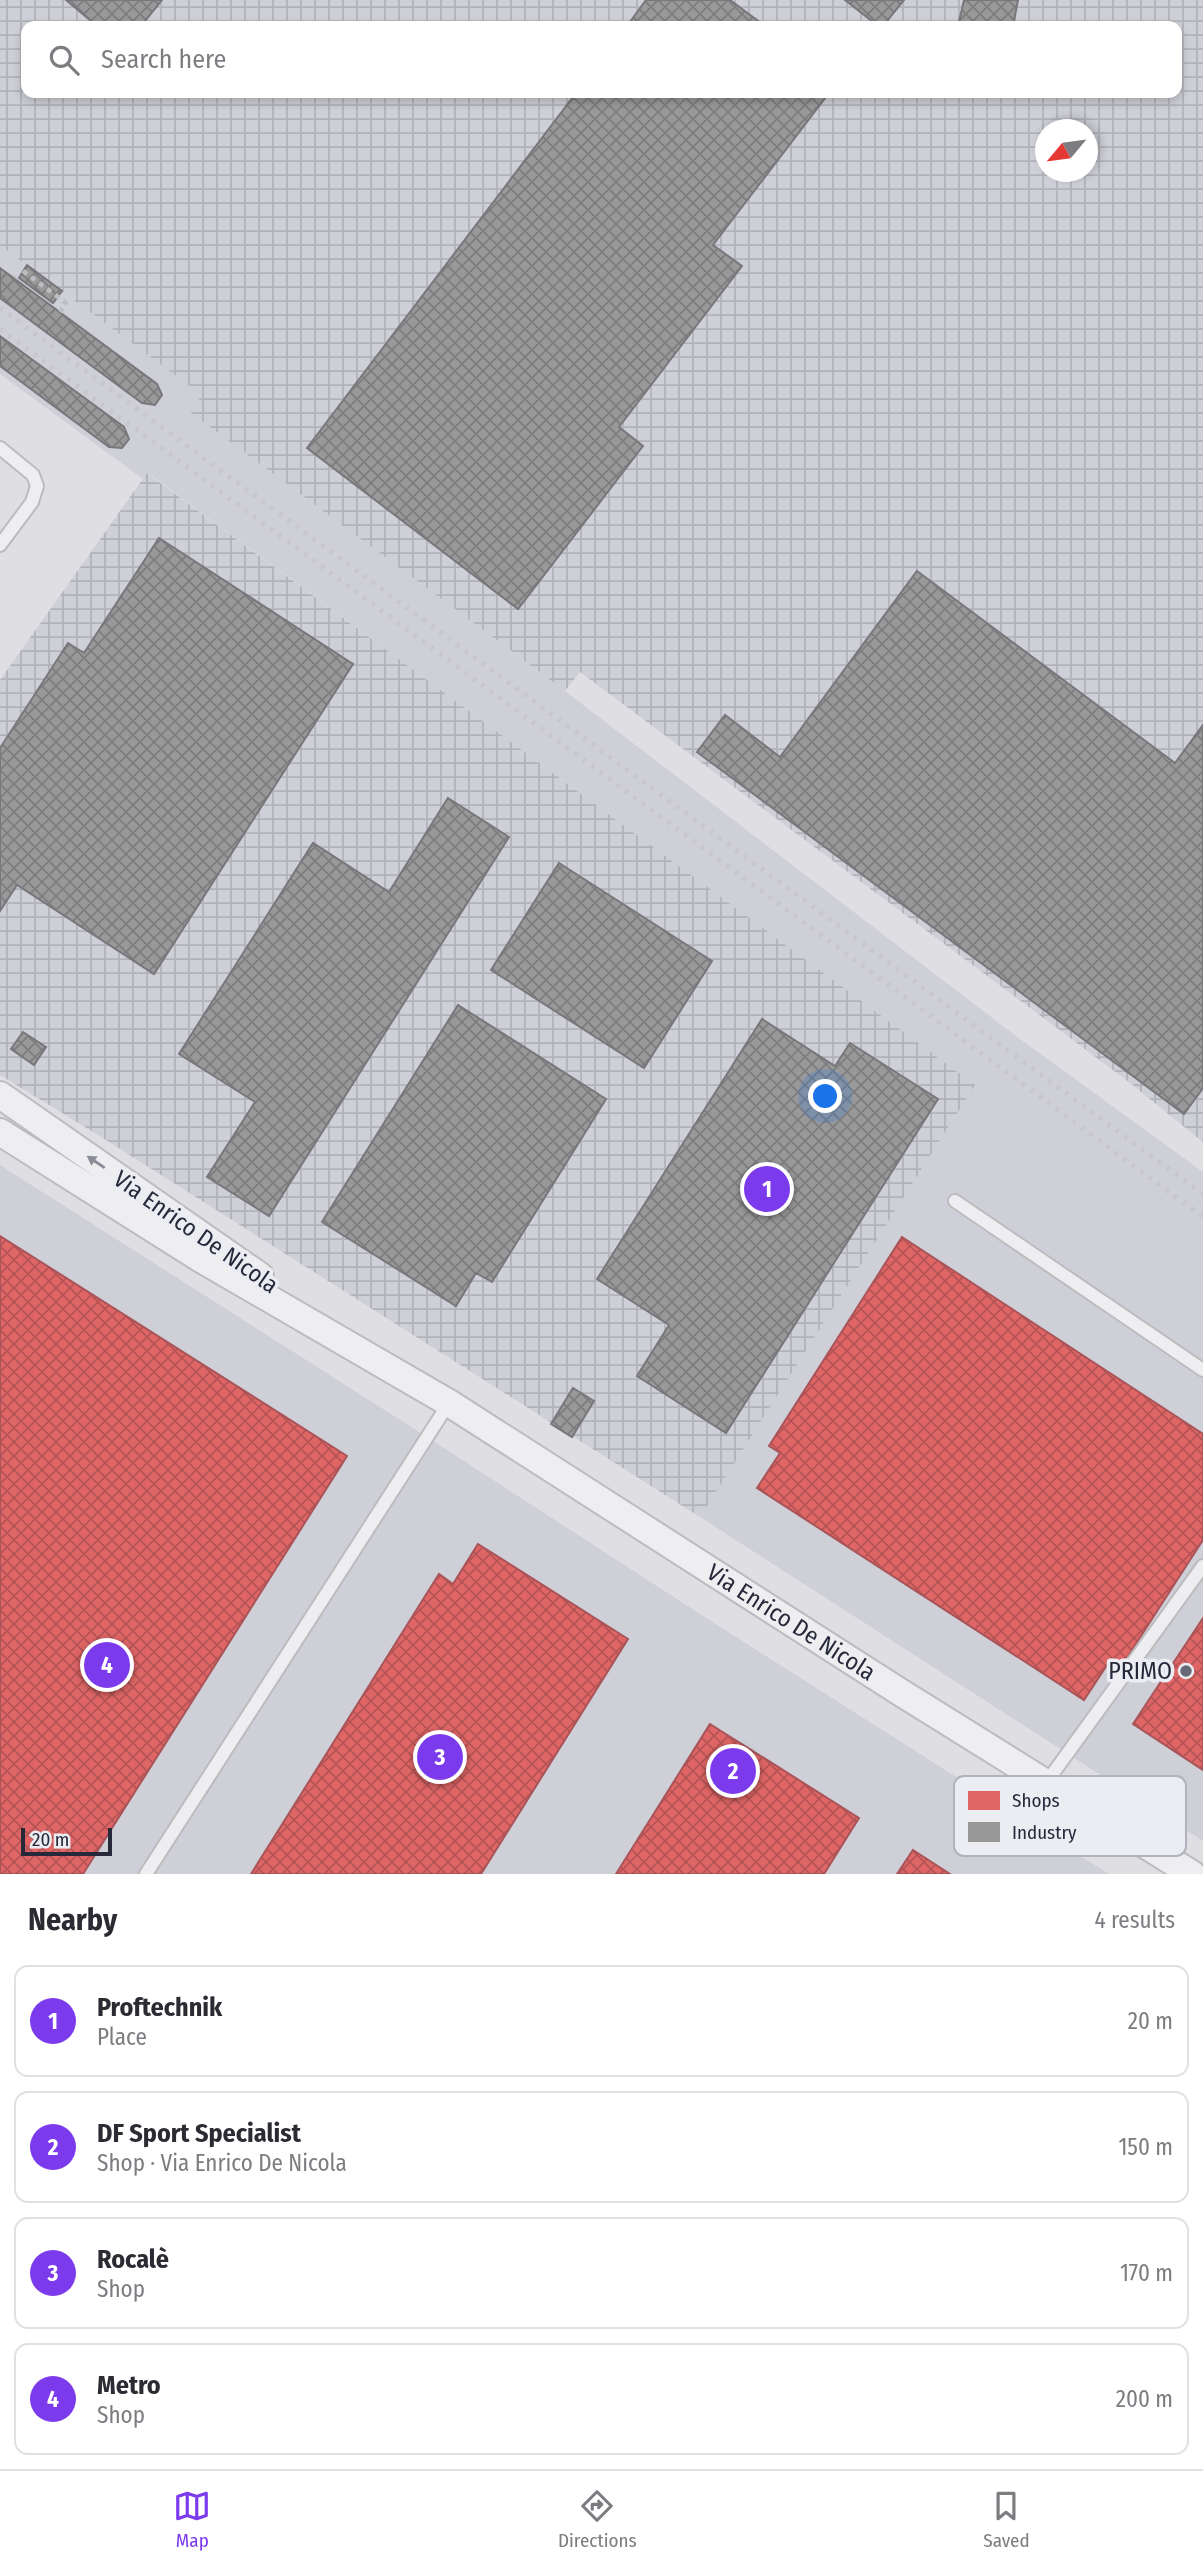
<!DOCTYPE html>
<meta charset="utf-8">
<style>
body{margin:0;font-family:"Fira Sans Condensed",sans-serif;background:#f7f7f7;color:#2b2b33}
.compass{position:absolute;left:1035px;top:119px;width:63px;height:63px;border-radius:50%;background:#fff;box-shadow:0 4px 10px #0003;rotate:241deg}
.scale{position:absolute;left:21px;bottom:18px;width:91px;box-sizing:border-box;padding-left:7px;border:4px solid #27293b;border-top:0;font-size:19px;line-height:24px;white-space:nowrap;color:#27293b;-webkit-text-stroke:5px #ecedf3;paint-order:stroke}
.you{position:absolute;left:826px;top:1097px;width:24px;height:24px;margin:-18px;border:5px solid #fff;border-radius:50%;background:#1a73e8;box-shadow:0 0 0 10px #1a73e833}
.badge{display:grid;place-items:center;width:46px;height:46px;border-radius:50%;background:#7c3aed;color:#fff;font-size:23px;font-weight:700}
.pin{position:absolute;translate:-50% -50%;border:4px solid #fff;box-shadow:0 2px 7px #0006}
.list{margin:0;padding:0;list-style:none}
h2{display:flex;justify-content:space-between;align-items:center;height:91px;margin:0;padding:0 28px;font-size:30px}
h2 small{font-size:23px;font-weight:400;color:#7c7c81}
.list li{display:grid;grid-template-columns:46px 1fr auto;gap:21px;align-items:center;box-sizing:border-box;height:112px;margin:0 14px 14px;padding:0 14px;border:2px solid #e1e1e2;border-radius:14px}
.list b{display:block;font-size:26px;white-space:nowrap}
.list p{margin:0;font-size:23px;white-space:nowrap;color:#7c7c81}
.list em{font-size:23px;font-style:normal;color:#7c7c81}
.icon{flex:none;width:38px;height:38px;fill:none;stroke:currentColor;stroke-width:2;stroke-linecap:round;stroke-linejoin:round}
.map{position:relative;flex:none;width:1203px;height:1874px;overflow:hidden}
.search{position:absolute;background:#fff;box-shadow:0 4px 10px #0003;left:21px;right:21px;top:21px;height:77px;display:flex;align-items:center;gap:18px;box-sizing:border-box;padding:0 24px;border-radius:14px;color:#7c7c81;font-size:26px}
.sheet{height:595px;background:#fff}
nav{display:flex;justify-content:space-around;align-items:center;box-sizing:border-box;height:98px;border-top:2px solid #e1e1e2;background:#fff;font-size:19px;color:#7c7c81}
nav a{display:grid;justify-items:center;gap:4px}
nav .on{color:#7c3aed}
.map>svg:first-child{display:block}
.built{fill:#cfd0d7}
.industrial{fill:url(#industrial-grid);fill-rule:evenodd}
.shops{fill:url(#shops-cross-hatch);stroke:#a85459;stroke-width:2}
.industry{fill:url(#industry-cross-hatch);stroke:#77777d;stroke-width:2}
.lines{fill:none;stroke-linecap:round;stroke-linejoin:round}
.lane-casing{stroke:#bcbcc0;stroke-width:16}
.street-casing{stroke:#bcbcc0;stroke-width:30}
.path{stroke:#bdbec4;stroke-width:4.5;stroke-dasharray:5 5;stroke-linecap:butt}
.lane{stroke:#eeeef0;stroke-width:12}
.street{stroke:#eeeef0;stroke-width:26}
.rail{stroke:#c7c7cb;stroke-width:5;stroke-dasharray:3.5 7;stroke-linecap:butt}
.oneway{fill:#8a8c96}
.poi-dot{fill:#676976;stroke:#ecedf3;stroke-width:2.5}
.labels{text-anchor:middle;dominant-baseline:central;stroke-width:7;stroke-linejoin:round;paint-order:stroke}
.street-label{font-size:24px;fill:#27293b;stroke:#ecedf3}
.poi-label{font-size:24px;fill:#27293b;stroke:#ecedf3;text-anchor:end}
.key{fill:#ecedf3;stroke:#b1b2bc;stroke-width:2}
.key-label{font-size:19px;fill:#27293b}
</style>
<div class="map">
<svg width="1203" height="1874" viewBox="0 0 1203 1874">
<defs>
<pattern id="industrial-grid" width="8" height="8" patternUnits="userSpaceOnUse" patternTransform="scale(1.75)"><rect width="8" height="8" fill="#cfd0d7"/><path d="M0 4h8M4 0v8" fill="none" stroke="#b2b3b9"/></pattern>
<pattern id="shops-cross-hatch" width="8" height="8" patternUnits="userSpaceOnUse" patternTransform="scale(1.75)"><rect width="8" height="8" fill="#e06666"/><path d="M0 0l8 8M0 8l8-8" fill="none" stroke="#b65455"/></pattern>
<pattern id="industry-cross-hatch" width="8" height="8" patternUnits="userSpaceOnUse" patternTransform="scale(1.75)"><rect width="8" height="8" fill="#999"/><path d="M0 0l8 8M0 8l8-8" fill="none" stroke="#7d7d7e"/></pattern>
</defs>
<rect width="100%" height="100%" fill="#dfdfe3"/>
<path class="built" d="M6 250 203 395 191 412 565 691 1012 1033 1203 1172V1841L700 1517 974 1085 148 473 143 479 0 374V258Z
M0 1165 413 1428 714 1623 1109 1874H0Z"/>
<path class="industrial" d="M0 0H1203V1142L1125 1079 580 672 565 691 190 412 202 395 6 250 0 258ZM26 26H1177V93H26ZM1046 130H1088V172H1046Z
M147 473 975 1085 700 1517 98 1135 0 1075V680Z"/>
<path class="shops" d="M0 1236 347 1456 83 1874H0Z
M902 1237 1203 1434V1540L1119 1670 1109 1662 1084 1700 757 1488 780 1453 769 1446Z
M478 1544 628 1639 481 1874H251L439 1574 453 1584Z
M1203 1618V1770L1133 1724Z
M710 1724 859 1818 824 1874H616Z
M913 1850 950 1874H897Z"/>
<path class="industry" d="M66 0H162L141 26H97Z
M646 0H730L765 26H627Z
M845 0H904L883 26H878Z
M964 0H1018L1013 26H958Z
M576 93H829L713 245 742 266 619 427 643 446 518 609 307 448Z
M27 265 62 291 53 303 19 278Z
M0 268 157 384 162 395 155 405 142 403 0 298Z
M0 336 124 427 129 439 122 448 109 447 0 366Z
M159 538 353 664 154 974 17 885 0 911V748L68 643 84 653Z
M917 571 1175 763 1203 725V1088L1184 1114 697 752 725 715 780 757Z
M448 798 509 837 269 1216 207 1177 255 1102 179 1054 313 843 389 892Z
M559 863 712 961 644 1068 491 970Z
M458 1005 606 1099 492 1282 476 1273 456 1306 322 1222Z
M762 1019 835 1066 850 1043 938 1099 726 1433 637 1376 669 1325 597 1279Z
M23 1032 46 1047 34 1065 11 1049Z
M573 1388 594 1401 572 1437 551 1424Z"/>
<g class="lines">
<g class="lane-casing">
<path id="lane" d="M0 448 33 475 37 486 32 502 0 545
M955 1201 1203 1370
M1046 1783 1203 1566
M146 1874 449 1403"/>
</g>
<g class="street-casing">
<g id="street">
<path d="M0 1095 260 1276"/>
<path id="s1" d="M0 1132 201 1259 449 1403 900 1692 1192 1874"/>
</g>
</g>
<path class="path" d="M23 271 66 303 60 312
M15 278 16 277"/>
<use href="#lane" class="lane"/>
<use href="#street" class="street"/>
<path class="rail" d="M0 308 1203 1194
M0 329 1203 1217"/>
</g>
<defs><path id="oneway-solid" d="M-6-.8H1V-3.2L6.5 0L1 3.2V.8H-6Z" transform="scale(1.75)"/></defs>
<use class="oneway" href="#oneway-solid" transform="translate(96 1162) rotate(-146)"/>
<circle class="poi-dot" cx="1186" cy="1671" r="7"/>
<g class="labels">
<g class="street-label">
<text transform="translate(196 1232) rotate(35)">Via Enrico De Nicola</text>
<text stroke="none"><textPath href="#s1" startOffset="931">Via Enrico De Nicola</textPath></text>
</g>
<g class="poi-label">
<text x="1172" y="1671">PRIMO</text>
</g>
</g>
<rect x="954" y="1776" width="232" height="80" rx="10" class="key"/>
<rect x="968" y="1791" width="32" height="19" fill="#e06666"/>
<rect x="968" y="1822" width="32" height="20" fill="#999"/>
<g class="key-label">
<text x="1012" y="1807">Shops</text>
<text x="1012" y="1839">Industry</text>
</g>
</svg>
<svg class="compass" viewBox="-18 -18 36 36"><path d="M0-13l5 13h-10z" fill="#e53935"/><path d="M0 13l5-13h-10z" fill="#7c7c81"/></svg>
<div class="scale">20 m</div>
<div class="you"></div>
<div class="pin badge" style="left:767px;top:1189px">1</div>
<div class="pin badge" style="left:733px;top:1771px">2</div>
<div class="pin badge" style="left:440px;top:1757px">3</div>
<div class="pin badge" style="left:107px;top:1665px">4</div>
<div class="search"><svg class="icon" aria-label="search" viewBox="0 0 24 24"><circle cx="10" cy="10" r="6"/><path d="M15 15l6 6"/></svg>Search here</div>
</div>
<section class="sheet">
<h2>Nearby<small>4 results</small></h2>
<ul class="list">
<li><span class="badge">1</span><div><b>Proftechnik</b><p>Place</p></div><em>20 m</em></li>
<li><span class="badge">2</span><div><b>DF Sport Specialist</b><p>Shop · Via Enrico De Nicola</p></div><em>150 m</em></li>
<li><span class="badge">3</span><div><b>Rocalè</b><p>Shop</p></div><em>170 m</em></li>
<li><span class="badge">4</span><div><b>Metro</b><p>Shop</p></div><em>200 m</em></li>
</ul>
</section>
<nav>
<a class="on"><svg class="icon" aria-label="map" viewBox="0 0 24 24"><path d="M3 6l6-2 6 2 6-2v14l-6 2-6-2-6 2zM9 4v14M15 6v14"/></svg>Map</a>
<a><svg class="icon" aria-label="directions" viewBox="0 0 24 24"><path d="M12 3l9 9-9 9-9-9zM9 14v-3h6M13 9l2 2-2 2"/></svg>Directions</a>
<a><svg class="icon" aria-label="saved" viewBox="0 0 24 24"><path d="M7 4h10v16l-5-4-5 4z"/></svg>Saved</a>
</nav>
